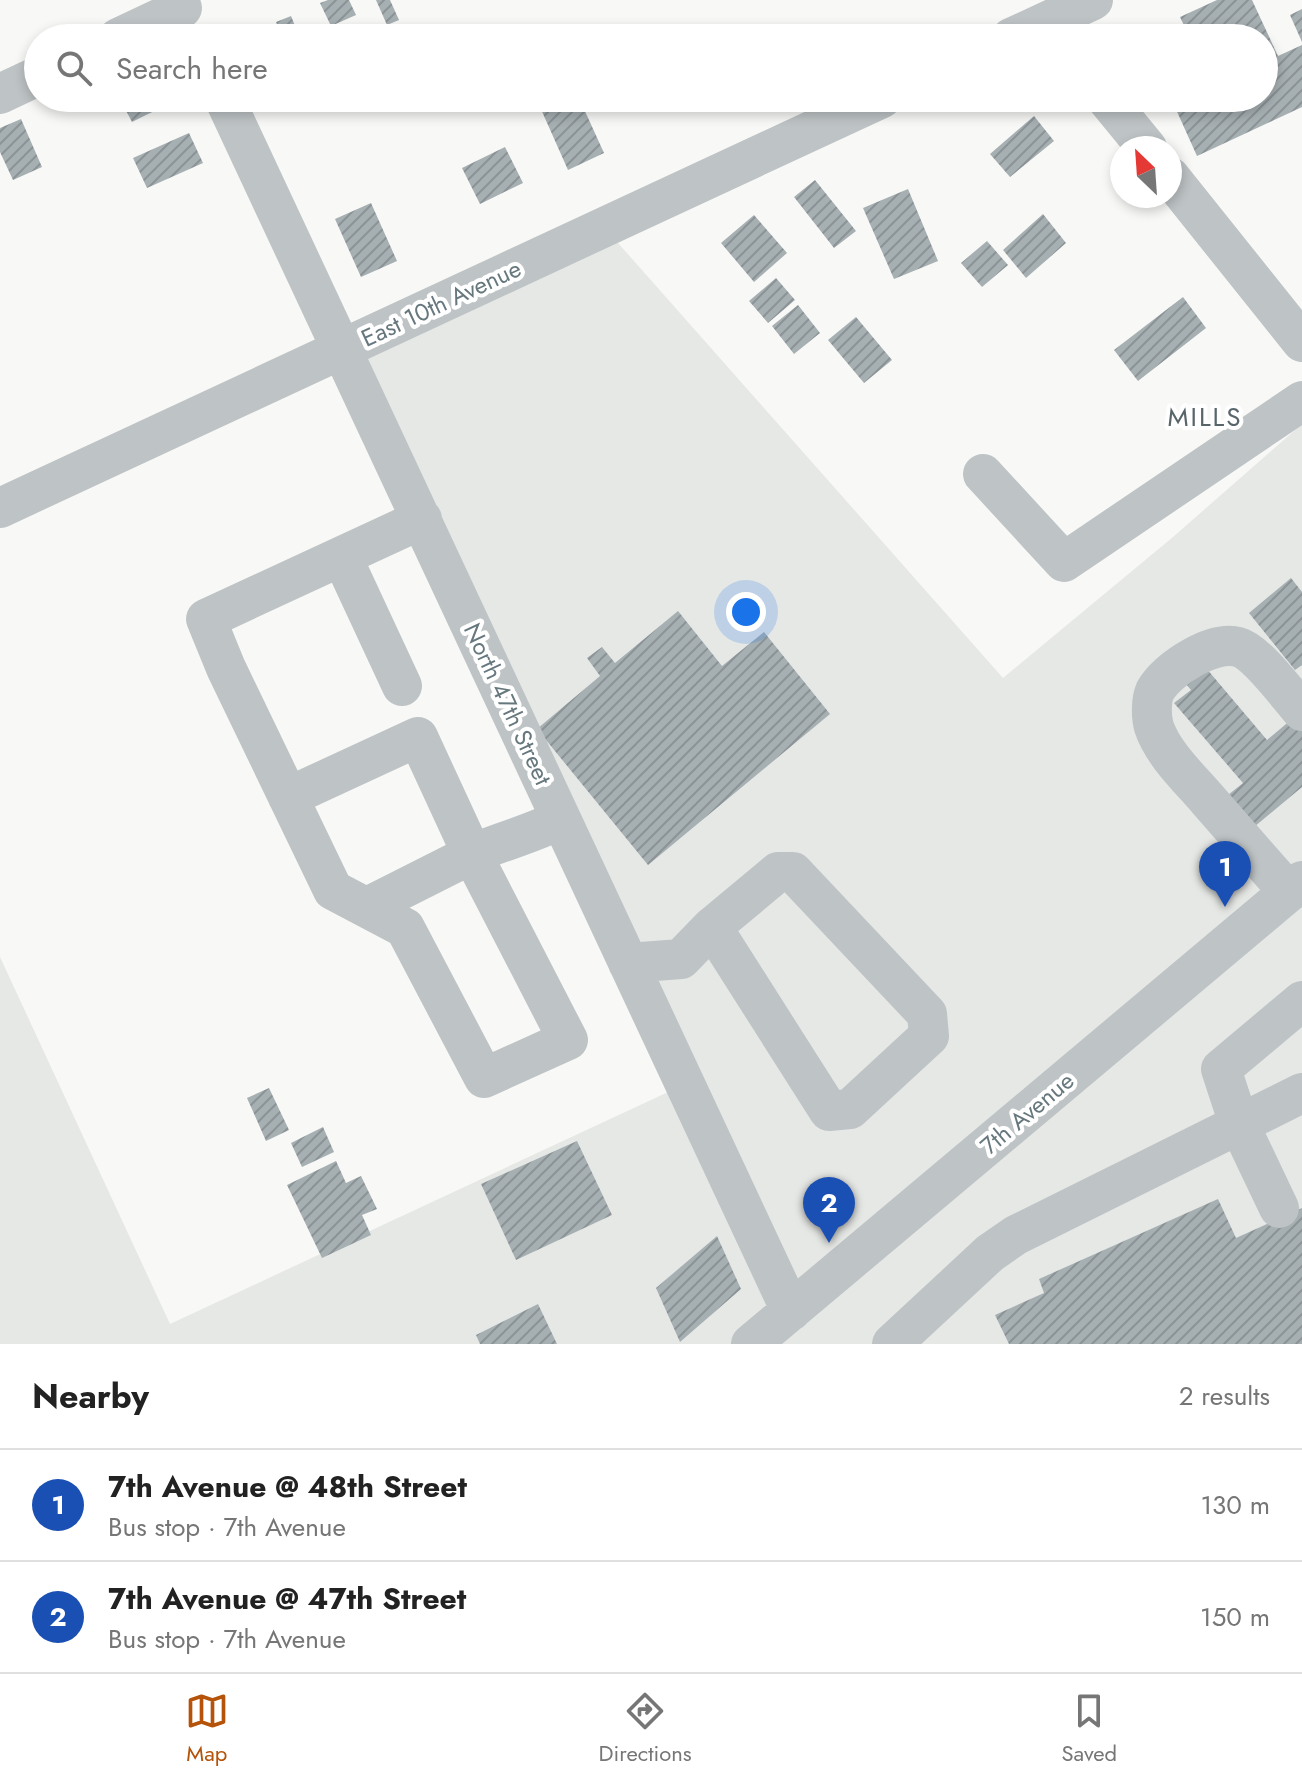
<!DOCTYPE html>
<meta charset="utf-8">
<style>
body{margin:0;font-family:Jost,sans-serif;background:#f6f6f6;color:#222}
.compass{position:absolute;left:1110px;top:136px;width:72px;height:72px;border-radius:50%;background:#fff;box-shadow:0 4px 12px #0003;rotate:335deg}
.you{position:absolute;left:746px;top:612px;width:28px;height:28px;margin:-20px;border:6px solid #fff;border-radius:50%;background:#1a73e8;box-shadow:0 0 0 12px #1a73e833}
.badge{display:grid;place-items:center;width:52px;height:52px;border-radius:50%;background:#b45309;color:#fff;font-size:26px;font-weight:700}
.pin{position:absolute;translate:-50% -66px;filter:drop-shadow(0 2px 4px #0008)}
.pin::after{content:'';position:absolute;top:42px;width:28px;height:24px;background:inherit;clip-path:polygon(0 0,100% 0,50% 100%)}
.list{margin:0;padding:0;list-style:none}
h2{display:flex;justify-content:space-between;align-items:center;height:104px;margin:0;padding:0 32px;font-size:34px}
h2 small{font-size:26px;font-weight:400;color:#767676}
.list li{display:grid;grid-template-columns:52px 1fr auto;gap:24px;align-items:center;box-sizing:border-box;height:112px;padding:0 32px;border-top:2px solid #e0e0e0}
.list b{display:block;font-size:30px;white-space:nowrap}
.list p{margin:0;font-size:26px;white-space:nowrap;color:#767676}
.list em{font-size:26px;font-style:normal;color:#767676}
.icon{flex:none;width:44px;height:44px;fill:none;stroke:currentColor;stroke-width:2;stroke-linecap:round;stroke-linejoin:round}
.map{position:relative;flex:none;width:1302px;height:1344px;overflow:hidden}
.search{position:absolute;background:#fff;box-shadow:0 4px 12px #0003;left:24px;right:24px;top:24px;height:88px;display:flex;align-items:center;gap:20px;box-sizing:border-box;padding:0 28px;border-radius:44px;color:#767676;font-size:30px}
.sheet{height:328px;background:#fff}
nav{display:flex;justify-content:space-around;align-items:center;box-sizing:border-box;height:112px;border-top:2px solid #e0e0e0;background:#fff;font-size:22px;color:#767676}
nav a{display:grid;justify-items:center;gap:4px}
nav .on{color:#b45309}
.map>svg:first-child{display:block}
.built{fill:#e6e8e6}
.building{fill:url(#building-hatch)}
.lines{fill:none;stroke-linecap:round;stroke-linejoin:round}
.minor{stroke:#bec3c5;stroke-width:40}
.labels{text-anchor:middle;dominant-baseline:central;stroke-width:8;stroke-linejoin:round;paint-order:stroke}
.street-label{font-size:24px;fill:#66787e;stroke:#fff}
.neighbourhood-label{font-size:26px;letter-spacing:2px;fill:#58656a;stroke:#fff}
</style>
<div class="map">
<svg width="1302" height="1344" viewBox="0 0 1302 1344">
<defs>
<pattern id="building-hatch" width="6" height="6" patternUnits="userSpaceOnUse" patternTransform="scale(2)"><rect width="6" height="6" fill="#a6afb2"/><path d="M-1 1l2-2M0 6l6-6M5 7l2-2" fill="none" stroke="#8b9396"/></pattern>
</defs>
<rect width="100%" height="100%" fill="#f8f8f6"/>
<path class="built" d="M603 226 1003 678 1173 537 1302 424V868L787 1302 347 341Z
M1302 886V1344H755Z
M0 957 170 1324 679 1087 786 1312 748 1344H0Z"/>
<path class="building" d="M328 0H349L356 15 331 26 320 3Z
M376 0H390L399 20 387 25Z
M1217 0H1252L1278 56 1302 45V107L1197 156 1174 105 1189 98H1264V38H1190L1180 17Z
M1302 9V42L1290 15Z
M291 16 300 38H283L276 22Z
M274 25 279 38H261L258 31Z
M127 98H172L174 101 132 122 121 101Z
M270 98H301L275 110Z
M561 98H579L604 153 568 170 540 107Z
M1034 116 1054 141 1010 177 990 154Z
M21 119 42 167 13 180 0 152V128Z
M189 133 203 163 147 188 133 158Z
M505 147 523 183 480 204 462 168Z
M815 180 856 231 834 248 794 197Z
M908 189 938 261 894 279 863 208Z
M371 203 397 261 361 277 335 219Z
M1043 214 1066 243 1026 278 1003 250Z
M754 215 787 253 754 282 721 243Z
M987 241 1008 265 982 287 961 263Z
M776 278 795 300 768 323 749 301Z
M1183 297 1206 328 1138 381 1114 350Z
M798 305 820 333 794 354 772 326Z
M856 317 892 360 864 383 828 340Z
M1291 578 1302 592V665L1295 670 1249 613Z
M678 611 722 666 764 632 830 714 648 865 537 729 600 676 587 658 602 647 615 663Z
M1206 668 1267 740 1298 714 1302 719V787L1254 827 1228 795 1243 783 1174 703 1191 690 1186 684Z
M269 1088 289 1130 266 1141 247 1098Z
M323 1127 334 1152 302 1167 291 1143Z
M577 1141 612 1215 516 1260 481 1184Z
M336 1161 346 1183 361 1176 377 1209 362 1215 371 1235 322 1258 287 1185Z
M1218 1199 1236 1238 1302 1208V1344H1009L995 1315 1044 1293 1039 1279Z
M717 1236 741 1289 680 1342 656 1288Z
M538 1304 557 1344H480L476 1335Z"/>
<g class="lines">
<path class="minor" d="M118 38 182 8
M1011 38 1093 0
M0 94 38 76
M224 98 791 1311
M1106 98 1147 148
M1170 177 1302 342
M983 474 1064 562 1302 401
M0 508 882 98
M342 557 402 686
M288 797 418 737 472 854C502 841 532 834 561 819
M1289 892C1262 862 1235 831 1208 800 1190 779 1163 754 1154 727 1151 717 1151 700 1155 691 1167 669 1213 640 1238 647 1257 652 1288 695 1302 711
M367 907 472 854 568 1040 484 1078 405 928 333 890 226 668 206 619 422 519
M628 963 681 959 712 927 778 872H793L927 1014 929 1036 850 1109 829 1111 712 927
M1279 1208 1239 1124 1221 1069 1302 1001
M751 1344 1302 881
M892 1344 990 1253 1016 1235 1302 1093"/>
</g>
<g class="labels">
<g class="street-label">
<text transform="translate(441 303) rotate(-25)">East 10th Avenue</text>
<text transform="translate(508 704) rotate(65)">North 47th Street</text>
<text transform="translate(1027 1113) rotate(-40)">7th Avenue</text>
</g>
<g class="neighbourhood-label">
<text x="1205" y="417">MILLS</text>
</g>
</g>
</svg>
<svg class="compass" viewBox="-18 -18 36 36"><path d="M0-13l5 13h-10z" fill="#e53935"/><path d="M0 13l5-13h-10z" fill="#767676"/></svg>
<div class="you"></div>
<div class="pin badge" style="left:1225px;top:907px;background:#1a4fb4">1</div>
<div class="pin badge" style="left:829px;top:1243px;background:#1a4fb4">2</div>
<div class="search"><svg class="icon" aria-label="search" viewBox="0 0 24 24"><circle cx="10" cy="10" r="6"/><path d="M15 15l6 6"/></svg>Search here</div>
</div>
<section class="sheet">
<h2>Nearby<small>2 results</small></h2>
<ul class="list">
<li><span class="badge" style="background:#1a4fb4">1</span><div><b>7th Avenue @ 48th Street</b><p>Bus stop · 7th Avenue</p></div><em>130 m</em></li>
<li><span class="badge" style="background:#1a4fb4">2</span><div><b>7th Avenue @ 47th Street</b><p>Bus stop · 7th Avenue</p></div><em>150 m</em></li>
</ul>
</section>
<nav>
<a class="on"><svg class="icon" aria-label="map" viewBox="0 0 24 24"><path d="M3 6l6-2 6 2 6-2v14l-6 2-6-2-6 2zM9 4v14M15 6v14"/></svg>Map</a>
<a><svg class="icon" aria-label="directions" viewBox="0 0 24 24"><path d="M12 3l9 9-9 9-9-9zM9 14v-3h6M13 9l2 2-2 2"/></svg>Directions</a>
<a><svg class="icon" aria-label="saved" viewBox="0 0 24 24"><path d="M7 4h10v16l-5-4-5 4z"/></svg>Saved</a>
</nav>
